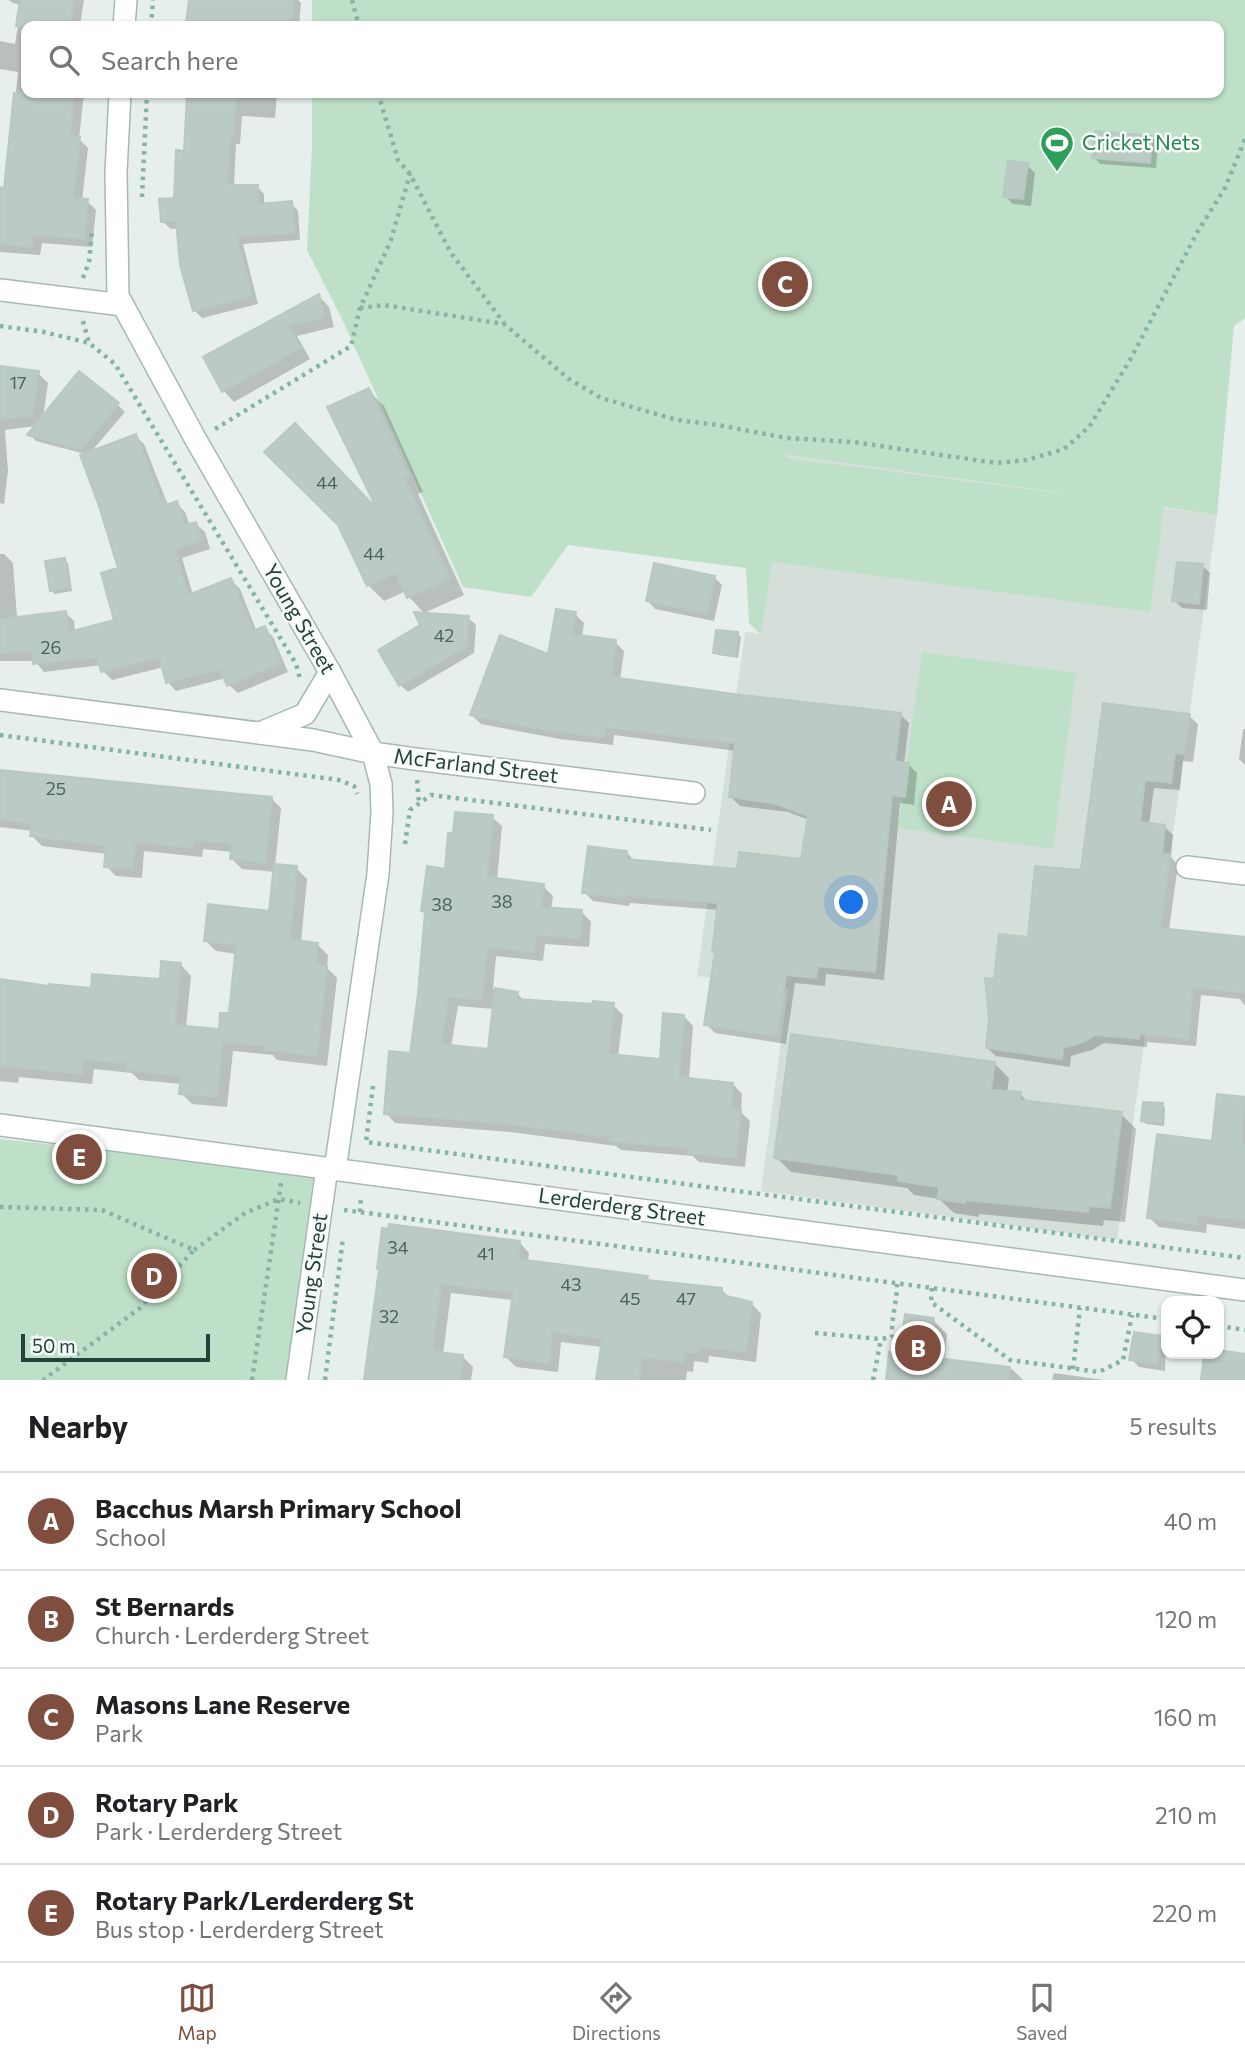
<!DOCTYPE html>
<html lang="en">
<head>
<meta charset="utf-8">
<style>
  body { margin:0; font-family:Commissioner,sans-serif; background:#f2f2f2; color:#202124 }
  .controls { position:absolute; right:21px; bottom:21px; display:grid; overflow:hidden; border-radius:14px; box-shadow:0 2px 5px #0004 }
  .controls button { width:63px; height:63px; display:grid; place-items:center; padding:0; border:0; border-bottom:2px solid #e0e0e0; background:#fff; color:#202124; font:35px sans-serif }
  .scale { position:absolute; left:21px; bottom:18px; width:189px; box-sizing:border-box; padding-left:7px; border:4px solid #24423a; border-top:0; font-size:19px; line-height:24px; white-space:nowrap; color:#24423a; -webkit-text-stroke:5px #f7fbf9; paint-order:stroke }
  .you { position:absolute; left:852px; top:903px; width:24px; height:24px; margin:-18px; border:5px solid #fff; border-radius:50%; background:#1a73e8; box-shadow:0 0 0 10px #1a73e833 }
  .badge { display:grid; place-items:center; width:46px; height:46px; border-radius:50%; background:#7f4e3f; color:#fff; font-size:23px; font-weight:700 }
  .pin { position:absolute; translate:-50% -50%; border:4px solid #fff; box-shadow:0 2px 7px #0006 }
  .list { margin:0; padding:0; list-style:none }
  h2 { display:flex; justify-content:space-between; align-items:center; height:91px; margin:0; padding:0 28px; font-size:30px }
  h2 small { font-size:23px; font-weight:400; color:#757577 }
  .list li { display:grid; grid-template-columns:46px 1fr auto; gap:21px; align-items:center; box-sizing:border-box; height:98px; padding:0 28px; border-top:2px solid #e0e0e0 }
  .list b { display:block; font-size:26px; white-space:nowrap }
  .list p { margin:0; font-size:23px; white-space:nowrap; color:#757577 }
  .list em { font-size:23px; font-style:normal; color:#757577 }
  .icon { flex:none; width:38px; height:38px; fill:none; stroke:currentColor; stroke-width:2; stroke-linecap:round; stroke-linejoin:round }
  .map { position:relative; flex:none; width:1245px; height:1380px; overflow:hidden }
  .search { position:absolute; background:#fff; box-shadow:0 2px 5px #0004; left:21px; right:21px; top:21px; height:77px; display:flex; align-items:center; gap:18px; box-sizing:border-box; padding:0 24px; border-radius:14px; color:#757577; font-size:26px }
  .sheet { height:581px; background:#fff }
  nav { display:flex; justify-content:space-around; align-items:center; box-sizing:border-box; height:98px; border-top:2px solid #e0e0e0; background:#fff; font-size:19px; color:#757577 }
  nav a { display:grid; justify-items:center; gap:4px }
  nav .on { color:#7f4e3f }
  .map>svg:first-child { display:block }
  .built { fill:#d4dfda }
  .green { fill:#bfe0c8; fill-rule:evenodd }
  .shadow { fill:#0003; fill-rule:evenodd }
  .building { fill:#bbcac4; stroke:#b8c9c2; stroke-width:2 }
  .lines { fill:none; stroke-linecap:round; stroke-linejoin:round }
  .street-casing { stroke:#a8b8b2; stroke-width:24 }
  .path { stroke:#86b3a5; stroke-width:4.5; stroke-dasharray:3.5 5; stroke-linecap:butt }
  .street { stroke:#fff; stroke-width:21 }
  .labels { text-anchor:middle; stroke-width:5; stroke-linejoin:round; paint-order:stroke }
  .number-label { font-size:18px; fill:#4a645c }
  .leisure-label { font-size:21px; fill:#27864d; stroke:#f7fbf9; text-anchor:start }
  .street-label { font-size:21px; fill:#24423a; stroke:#f7fbf9 }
</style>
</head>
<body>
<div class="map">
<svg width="1245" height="1380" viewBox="0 0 1245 1380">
  <rect width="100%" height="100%" fill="#e6efeb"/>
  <!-- built -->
  <polygon class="built" points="786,455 1217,515 1117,1240 761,1191 788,989 697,976 745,632 761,634"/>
  <!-- green -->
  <g class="green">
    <path d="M312 0H1245V318L1234 326 1217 515 1164 507 1150 612 772 562 761 635 749 623 746 568 568 545 531 597 463 587 343 321 307 250 312 147V93H1219V26H312ZM786 455 1104 499H1105L786 458Z"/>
    <polygon points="922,652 1076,673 1053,849 898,828"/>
    <polygon points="0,1139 321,1173 297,1380 0,1380"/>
  </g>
  <!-- shadow -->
  <g class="shadow">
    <polygon points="9,0 84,0 80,26 26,26 26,93 84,93 79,139 88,148 82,201 87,201 96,210 92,247 42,243 40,255 0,252 0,189 6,190 18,72 0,69 0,41 15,44 21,5 13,3"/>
    <polygon points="191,0 298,0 301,3 299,26 193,26 188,21"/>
    <polygon points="188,93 277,93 275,118 242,116 240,144 236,144 234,186 257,186 264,194 264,205 291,203 298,211 300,240 243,244 258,304 202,318 194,310 179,228 171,229 163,222 176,199 186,152"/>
    <polygon points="1152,137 1158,143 1156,168 1100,164 1094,157"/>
    <polygon points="1027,165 1035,173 1031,206 1013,204 1005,196"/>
    <polygon points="319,296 329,307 334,327 297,336 310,359 234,402 224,391 205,358"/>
    <polygon points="0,367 38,373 48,383 43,418 118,405 125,412 91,452 136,436 144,444 167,503 169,506 176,503 185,512 190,526 196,524 205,532 210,549 182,558 193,595 231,580 240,589 257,632 264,628 273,637 288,672 238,693 229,685 226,678 176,691 168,682 164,667 112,680 103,671 102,665 44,672 35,661 0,661 0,554 4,554 13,563 17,618 65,612 74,621 75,632 116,621 120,569 85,454 36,441 29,434 36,426 5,430 8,471 4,504 0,503"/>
    <polygon points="368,390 384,406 423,492 418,494 464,595 424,613 409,597 406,591 384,601 368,585 381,514"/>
    <polygon points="64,560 68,563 72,591 55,594 51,590"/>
    <polygon points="1203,566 1210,573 1207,610 1182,608 1174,600"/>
    <polygon points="714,577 722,585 714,621 655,609 648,601"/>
    <polygon points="575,614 584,623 582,637 615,642 624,651 620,680 741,697 900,714 909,723 904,764 908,764 917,773 914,805 900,803 884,980 826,974 825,986 795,983 786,1044 715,1033 706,1024 716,954 714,952 719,910 630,903 629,906 593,901 584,892 626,852 636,862 739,871 803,861 809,820 788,812 740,806 731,797 736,751 614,735 613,745 560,739 481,724 472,715 549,656"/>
    <polygon points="468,618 476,625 474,653 408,692 400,685"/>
    <polygon points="738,634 741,637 738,658 718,655 715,652"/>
    <polygon points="1104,704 1189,716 1198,724 1193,762 1183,761 1180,790 1154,788 1149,825 1165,827 1173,835 1171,857 1178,865 1169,930 1245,938 1245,1006 1240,999 1201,995 1196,1046 1147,1042 1147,1047 1104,1043 1092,1050 1071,1056 1070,1067 996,1056 987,1048 996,981 1083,872"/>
    <polygon points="1243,729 1245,729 1245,765 1239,759"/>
    <polygon points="0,771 271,798 281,808 275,866 296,868 307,879 301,942 317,944 328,955 327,968 337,978 327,1066 277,1060 273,1055 233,1051 227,1107 192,1104 181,1093 182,1084 139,1080 132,1073 94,1069 92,1084 19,1077 18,1083 0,1081 0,981 51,988 93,990 161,981 181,965 191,976 186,1027 220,1030 230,1015 237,954 216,951 206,941 271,913 275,872 242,869 232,859 233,852 203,849 202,857 144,851 142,878 116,876 106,866 107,854 42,846 32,836 33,831 0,827"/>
    <path d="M492 817 502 826 497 880 543 886 553 896 551 910 582 912 591 922 589 947 545 944 543 961 496 956 493 989 517 993 525 1002 613 1005 623 1015 618 1057 661 1061 684 1016 693 1026 689 1080 733 1084 742 1094 741 1112 750 1121 745 1167 699 1162 693 1156 621 1150 616 1146 511 1132 395 1123 386 1113 412 1054 427 915 422 910 447 871ZM458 1006 494 1009 490 1051 451 1047Z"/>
    <polygon points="994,1063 1009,1078 1007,1093 1020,1094 1029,1103 1121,1114 1136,1129 1125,1222 1104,1220 1103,1226 979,1214 979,1217 954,1213 939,1199 914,1195 907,1188 791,1172 776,1157"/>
    <polygon points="1219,1096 1245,1099 1245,1229 1207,1224 1206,1233 1159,1227 1149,1217 1213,1143"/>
    <polygon points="1162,1105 1165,1108 1164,1126 1146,1124 1143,1121"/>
    <polygon points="519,1242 529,1253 528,1262 647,1278 651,1282 722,1290 730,1298 751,1303 761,1314 756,1362 709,1356 708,1363 694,1361 693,1372 687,1371 686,1380 598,1380 602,1347 561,1342 558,1372 516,1367 506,1357 513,1300 451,1293 443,1354 462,1356 473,1367 471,1380 366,1380 381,1270"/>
    <polygon points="933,1320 947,1334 944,1361 1012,1369 1023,1380 888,1380 890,1354 901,1355"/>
    <polygon points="1161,1338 1166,1343 1165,1371 1139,1367 1131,1359"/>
    <polygon points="1054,1373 1104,1380 1052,1380"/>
  </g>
  <!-- building -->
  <g class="building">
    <polygon points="20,0 74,0 70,26 16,26"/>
    <polygon points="189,0 294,0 291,26 223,26 186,22"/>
    <polygon points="14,93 74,93 70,136 80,137 73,198 88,199 84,239 33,235 32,247 0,244 0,187 4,188"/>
    <polygon points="187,95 236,98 233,138 230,137 227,185 258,185 258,204 292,201 294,233 237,237 252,296 193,311 180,265 176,221 161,222 159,199 174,198 176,150 184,151"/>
    <polygon points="1095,131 1152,136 1150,163 1092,158"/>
    <polygon points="1008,161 1028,163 1023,199 1003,197"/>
    <polygon points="319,294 325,317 288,326 301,348 222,392 203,357"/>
    <polygon points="0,366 39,371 32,416 0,419"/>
    <polygon points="79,371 119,403 81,449 27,435"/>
    <polygon points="369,388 409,476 404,478 450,579 407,598 396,573 367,586 338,525 264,452 295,423 377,509 327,407"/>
    <polygon points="136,434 160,498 163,497 166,505 177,501 185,525 196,522 202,540 175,549 188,595 231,578 253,631 265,626 281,663 227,686 220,669 166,683 159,657 101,672 97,657 33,664 32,652 0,653 0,619 66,611 69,632 114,620 101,573 118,568 99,506 80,455"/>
    <polygon points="65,558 70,588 50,591 45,561"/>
    <polygon points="1177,562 1203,564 1199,604 1172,601"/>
    <polygon points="654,563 715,576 707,614 646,601"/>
    <polygon points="556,609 576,612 572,634 616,640 611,677 741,695 901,713 895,761 909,763 905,797 892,795 875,972 818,966 816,978 786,975 777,1036 704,1025 715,952 712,952 718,903 621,895 621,898 582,893 588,846 627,851 626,859 737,869 739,852 801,859 808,816 777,804 729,797 735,743 605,727 604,737 550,731 470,715 500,635 548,654"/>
    <polygon points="414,612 469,616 467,646 399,686 378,650 420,625"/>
    <polygon points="716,630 738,632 735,656 713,653"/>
    <polygon points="1103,703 1190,714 1184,754 1175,753 1171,783 1145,780 1140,822 1165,825 1162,854 1170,854 1160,928 1245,937 1245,993 1193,987 1188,1039 1139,1034 1139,1039 1095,1035 1083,1042 1063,1048 1062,1059 986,1048 989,1019 985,978 994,979 999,934 1028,937 1035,866 1081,870"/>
    <polygon points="0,770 272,797 265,863 230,859 232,843 193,840 192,848 135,842 133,869 104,867 106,846 30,836 32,824 0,819"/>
    <polygon points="455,812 493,815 487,877 544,884 541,907 582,910 580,938 536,935 534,952 487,947 482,1000 448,997 441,1044 488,1049 495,988 518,992 516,999 592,1004 593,1001 614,1003 608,1054 660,1059 663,1013 684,1015 679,1077 733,1083 731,1108 741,1110 736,1158 687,1153 688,1148 609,1141 610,1137 500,1123 384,1114 389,1051 410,1053 418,994 425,912 421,911 427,866 445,869 448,833 453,833"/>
    <polygon points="274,864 297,866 290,939 318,943 316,964 327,966 317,1056 265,1050 265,1046 222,1042 217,1097 179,1094 181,1076 126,1070 127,1063 83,1060 82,1074 0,1066 0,979 49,986 49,984 91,988 92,974 160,979 161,961 181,963 175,1025 219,1029 220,1013 229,1013 236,945 204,941 208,904 269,911"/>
    <polygon points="791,1034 995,1062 991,1090 1021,1092 1020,1100 1122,1112 1110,1208 1089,1206 1088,1212 965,1200 965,1203 937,1199 939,1187 898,1181 898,1175 774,1158"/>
    <polygon points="1217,1094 1245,1097 1241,1144 1245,1144 1245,1220 1198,1215 1196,1224 1147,1218 1157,1134 1212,1141"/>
    <polygon points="1143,1102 1163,1103 1161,1123 1141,1121"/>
    <polygon points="389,1224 520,1241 518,1259 648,1276 647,1280 722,1288 722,1295 752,1302 746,1352 699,1347 698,1353 684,1352 683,1362 642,1357 639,1380 596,1380 602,1339 552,1332 549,1363 504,1357 513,1292 441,1284 432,1351 463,1355 460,1380 364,1380 379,1269 377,1269 382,1228 388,1229"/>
    <polygon points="905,1314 934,1318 930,1357 1010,1367 1009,1380 886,1380 889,1352 900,1354"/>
    <polygon points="1134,1332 1162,1336 1157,1364 1129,1360"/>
    <polygon points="1219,1350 1245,1354 1245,1380 1201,1380 1204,1354 1219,1354"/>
  </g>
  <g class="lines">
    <!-- street casing -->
    <g class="street-casing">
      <g id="street">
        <polyline points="124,26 126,0"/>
        <polyline points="120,93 116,172 118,296 196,440 330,672 373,753 381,784 382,812 378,874 335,1170"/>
        <polyline points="0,290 123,305"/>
        <polyline points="0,700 313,740 373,753 415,759 694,793"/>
        <polyline points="260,733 305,714 330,672"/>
        <polyline points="1187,867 1245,874"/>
        <polyline points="0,1125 1245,1290"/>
        <polyline points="297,1380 327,1168"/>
      </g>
    </g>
    <!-- path -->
    <g class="path">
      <polyline points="352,0 359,26"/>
      <polyline points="151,26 153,0"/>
      <polyline points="378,93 398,160 410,174 451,253 504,323"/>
      <polyline points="142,197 147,93"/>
      <polyline points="83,278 89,262 92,232"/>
      <polyline points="360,308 384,305 504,324 569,379 601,398 677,420 718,425 786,438 853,442 996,463 1027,460 1064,449 1089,427 1130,360 1198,231 1225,188 1245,139"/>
      <polyline points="83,321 89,343"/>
      <polyline points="0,326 44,332 89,343 115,364 296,664 300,679"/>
      <polyline points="215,429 351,346 360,308 391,240 410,174"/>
      <polyline points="0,735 339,780 354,786 357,794"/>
      <polyline points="417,780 419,803"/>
      <polyline points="405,844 410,810 431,795 711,830"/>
      <polyline points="373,1086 366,1142 1245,1258"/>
      <polyline points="0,1207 102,1210 194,1250 140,1308 43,1380"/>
      <polyline points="344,1210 1166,1319"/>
      <polyline points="360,1212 361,1196"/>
      <polyline points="194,1250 245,1213 279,1199 300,1203"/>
      <polyline points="932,1288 931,1302 1010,1360 1099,1372 1123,1360 1132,1315"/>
      <polyline points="1219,1326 1245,1330"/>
      <path d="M815 1333 881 1339 892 1337C891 1319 897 1302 897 1284"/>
      <polyline points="1073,1369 1080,1308"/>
      <polyline points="252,1380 281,1183"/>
      <polyline points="325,1380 343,1238"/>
      <polyline points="873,1380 881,1339"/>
    </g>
    <!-- street -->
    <use href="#street" class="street"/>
  </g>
  <!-- icons -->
  <defs>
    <g id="stadium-pin" transform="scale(1.75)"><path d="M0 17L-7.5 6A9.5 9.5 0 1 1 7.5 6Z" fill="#2e9e5b" stroke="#f7fbf9"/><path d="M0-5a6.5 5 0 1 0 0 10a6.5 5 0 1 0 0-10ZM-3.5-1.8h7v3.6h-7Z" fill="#fff"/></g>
  </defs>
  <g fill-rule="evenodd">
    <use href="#stadium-pin" x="1057" y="143"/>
  </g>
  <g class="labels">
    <!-- number labels -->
    <g class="number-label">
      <text x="18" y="389">17</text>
      <text x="327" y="489">44</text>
      <text x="374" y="560">44</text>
      <text x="444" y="642">42</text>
      <text x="51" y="654">26</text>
      <text x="56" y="795">25</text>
      <text x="502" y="908">38</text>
      <text x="442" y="911">38</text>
      <text x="398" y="1254">34</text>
      <text x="486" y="1260">41</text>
      <text x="571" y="1291">43</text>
      <text x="630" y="1305">45</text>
      <text x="686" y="1305">47</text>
      <text x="389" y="1323">32</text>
    </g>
    <!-- leisure labels -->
    <g class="leisure-label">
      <text x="1082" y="150">Cricket Nets</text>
    </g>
    <!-- street labels -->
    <g class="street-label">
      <text transform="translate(299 619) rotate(60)" y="7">Young Street</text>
      <text transform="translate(476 766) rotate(7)" y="7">McFarland Street</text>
      <text transform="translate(622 1207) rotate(8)" y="7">Lerderderg Street</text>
      <text transform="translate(312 1274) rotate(-82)" y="7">Young Street</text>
    </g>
  </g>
</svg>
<div class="controls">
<button><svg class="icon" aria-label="locate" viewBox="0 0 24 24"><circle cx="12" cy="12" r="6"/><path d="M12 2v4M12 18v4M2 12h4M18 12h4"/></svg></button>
</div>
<div class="scale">50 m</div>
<div class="you"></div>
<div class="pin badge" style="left:949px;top:804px">A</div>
<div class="pin badge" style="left:918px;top:1348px">B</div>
<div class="pin badge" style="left:785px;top:284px">C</div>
<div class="pin badge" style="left:154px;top:1276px">D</div>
<div class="pin badge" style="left:79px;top:1157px">E</div>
<div class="search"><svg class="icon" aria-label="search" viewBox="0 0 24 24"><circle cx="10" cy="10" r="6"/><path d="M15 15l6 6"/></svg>Search here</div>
</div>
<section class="sheet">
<h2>Nearby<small>5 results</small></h2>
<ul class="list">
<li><span class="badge">A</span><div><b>Bacchus Marsh Primary School</b><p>School</p></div><em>40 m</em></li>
<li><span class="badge">B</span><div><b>St Bernards</b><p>Church · Lerderderg Street</p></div><em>120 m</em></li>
<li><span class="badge">C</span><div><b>Masons Lane Reserve</b><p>Park</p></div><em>160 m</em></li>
<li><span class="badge">D</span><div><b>Rotary Park</b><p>Park · Lerderderg Street</p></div><em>210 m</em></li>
<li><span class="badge">E</span><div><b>Rotary Park/Lerderderg St</b><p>Bus stop · Lerderderg Street</p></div><em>220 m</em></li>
</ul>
</section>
<nav>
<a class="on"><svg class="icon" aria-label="map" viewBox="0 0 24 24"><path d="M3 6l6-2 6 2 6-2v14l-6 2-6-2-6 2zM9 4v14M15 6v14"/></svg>Map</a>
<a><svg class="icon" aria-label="directions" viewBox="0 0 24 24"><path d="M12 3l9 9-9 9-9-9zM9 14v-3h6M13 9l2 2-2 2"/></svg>Directions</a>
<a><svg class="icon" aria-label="saved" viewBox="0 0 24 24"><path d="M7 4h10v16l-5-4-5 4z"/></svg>Saved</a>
</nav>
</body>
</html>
